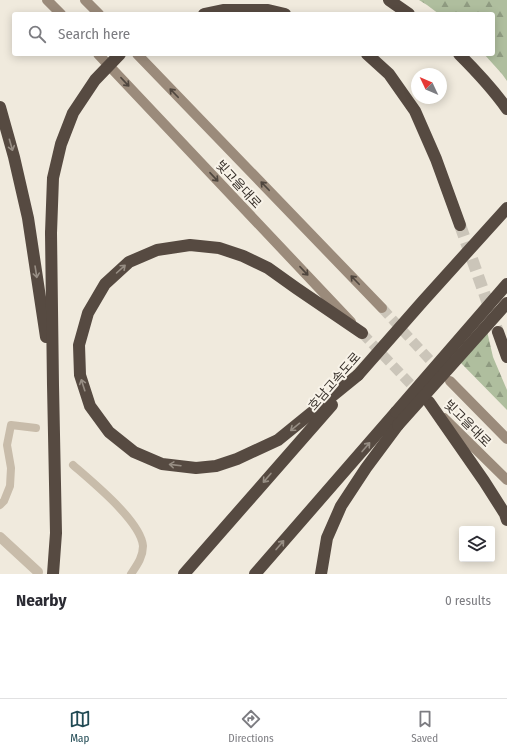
<!DOCTYPE html>
<html lang="en">
<head>
<meta charset="utf-8">
<style>
  body { margin:0; font-family:"Fira Sans Condensed","Noto Sans KR",sans-serif; background:#f7f7f7; color:#2b2b33 }
  .controls { position:absolute; right:12px; bottom:12px; display:grid; overflow:hidden; border-radius:4px; box-shadow:0 2px 10px #0003 }
  .controls button { width:36px; height:36px; display:grid; place-items:center; padding:0; border:0; border-bottom:1px solid #e1e1e2; background:#fff; color:#2b2b33; font:20px sans-serif }
  .compass { position:absolute; left:411px; top:68px; width:36px; height:36px; border-radius:50%; background:#fff; box-shadow:0 2px 10px #0003; rotate:314deg }
  .list { margin:0; padding:0; list-style:none }
  h2 { display:flex; justify-content:space-between; align-items:center; height:52px; margin:0; padding:0 16px; font-size:17px }
  h2 small { font-size:13px; font-weight:400; color:#7c7c81 }
  .icon { flex:none; width:22px; height:22px; fill:none; stroke:currentColor; stroke-width:2; stroke-linecap:round; stroke-linejoin:round }
  .map { position:relative; flex:none; width:507px; height:574px; overflow:hidden }
  .search { position:absolute; background:#fff; box-shadow:0 2px 10px #0003; left:12px; right:12px; top:12px; height:44px; display:flex; align-items:center; gap:10px; box-sizing:border-box; padding:0 14px; border-radius:4px; color:#7c7c81; font-size:15px }
  .sheet { height:124px; background:#fff }
  nav { display:flex; justify-content:space-around; align-items:center; box-sizing:border-box; height:56px; border-top:1px solid #e1e1e2; background:#fff; font-size:11px; color:#7c7c81 }
  nav a { display:grid; justify-items:center; gap:2px }
  nav .on { color:#214a54 }
  .map>svg:first-child { display:block }
  .forest { fill:url(#forest-firs) }
  .lines { fill:none; stroke-linecap:round; stroke-linejoin:round }
  .secondary-tunnel { stroke:#cbc5b9; stroke-width:10; stroke-dasharray:10 5; stroke-linecap:butt }
  .motorway-tunnel { stroke:#cbc5b9; stroke-width:12; stroke-dasharray:12 6; stroke-linecap:butt }
  .service { stroke:#c8bcaa; stroke-width:8 }
  .minor { stroke:#c8bcaa; stroke-width:10 }
  .secondary { stroke:#9b8b7b; stroke-width:10 }
  .motorway { stroke:#564a41; stroke-width:12 }
  .motorway-bridge { stroke:#564a41; stroke-width:12 }
  .oneway { stroke:#4f463e }
  .oneway2 { stroke:#978e84 }
  .labels { text-anchor:middle; stroke-width:4; stroke-linejoin:round; paint-order:stroke }
  .street-label { font-size:13px; fill:#362f29; stroke:#f8f3e9 }
</style>
</head>
<body>
<div class="map">
<svg width="507" height="574" viewBox="0 0 507 574">
  <defs>
    <pattern id="forest-firs" width="22" height="20" patternUnits="userSpaceOnUse"><rect width="22" height="20" fill="#afbe9e"/><path d="M5 1l3.5 6h-7zM16 11l3.5 6h-7z" fill="#8f9b81"/></pattern>
  </defs>
  <rect width="100%" height="100%" fill="#f0eadd"/>
  <!-- forest -->
  <g class="forest">
    <polygon points="419,0 507,0 507,81 502,74 484,54 493,54 493,14 439,14 427,5"/>
    <polygon points="487,331 493,357 507,390 507,410 460,362"/>
  </g>
  <g class="lines">
    <!-- secondary-tunnel -->
    <g class="secondary-tunnel">
      <polyline points="382,308 440,371"/>
      <polyline points="362,333 421,395"/>
    </g>
    <!-- motorway-tunnel -->
    <polyline class="motorway-tunnel" points="460,225 498,332"/>
    <!-- service -->
    <g class="service">
      <path d="M73 465C91 481 141 521 143 546 143 557 137 565 131 574"/>
      <polyline points="0,505 4,501 10,486 11,468 7,445 11,425 36,428"/>
    </g>
    <!-- minor -->
    <polyline class="minor" points="0,537 38,572"/>
    <!-- secondary -->
    <g class="secondary">
      <polyline points="47,0 61,14"/>
      <polyline points="85,0 99,14"/>
      <polyline points="98,54 351,322"/>
      <polyline points="137,54 382,308"/>
      <polyline points="450,381 507,439"/>
      <polyline points="444,418 507,480"/>
    </g>
    <!-- motorway -->
    <g class="motorway">
      <polyline points="389,0 409,14"/>
      <polyline points="204,14 223,10 268,10 285,14"/>
      <polyline points="367,54 389,74 415,111 436,159 460,225"/>
      <path d="M459 54C476 71 493 89 507 109"/>
      <polyline points="0,107 14,157 28,218 46,337"/>
      <polyline points="51,233 53,385 56,533 53,574"/>
      <polyline points="498,332 507,357"/>
      <polyline points="358,375 278,440 237,459 216,466 196,468 162,464 134,452 109,432 90,406 80,375 79,345 88,313 105,284 129,262 157,250 190,245 219,248 243,256 268,268 296,288 362,333"/>
      <polyline points="429,402 484,481 505,514 507,520"/>
      <polyline points="184,574 332,405"/>
      <polyline points="255,574 396,412"/>
      <polyline points="321,574 327,538 341,506 366,468 398,425"/>
    </g>
    <!-- motorway-bridge -->
    <g class="motorway-bridge">
      <polyline points="51,233 53,178 61,144 73,113 95,80 120,54"/>
      <polyline points="358,375 423,301 507,208"/>
      <polyline points="396,412 507,284"/>
      <polyline points="398,425 507,303"/>
    </g>
  </g>
  <!-- one-way arrows -->
  <defs><path id="oneway-shaft" d="M-6 0H5M1.5-3L5.5 0L1.5 3" fill="none" stroke-width="1.6" stroke-linecap="round" stroke-linejoin="round"/></defs>
  <g class="oneway">
    <use href="#oneway-shaft" transform="translate(125 82) rotate(47)"/>
    <use href="#oneway-shaft" transform="translate(174 93) rotate(-134)"/>
    <use href="#oneway-shaft" transform="translate(214 177) rotate(47)"/>
    <use href="#oneway-shaft" transform="translate(265 186) rotate(-134)"/>
    <use href="#oneway-shaft" transform="translate(304 271) rotate(47)"/>
    <use href="#oneway-shaft" transform="translate(355 280) rotate(-134)"/>
  </g>
  <g class="oneway2">
    <use href="#oneway-shaft" transform="translate(11 145) rotate(74)"/>
    <use href="#oneway-shaft" transform="translate(121 269) rotate(-42)"/>
    <use href="#oneway-shaft" transform="translate(36 272) rotate(81)"/>
    <use href="#oneway-shaft" transform="translate(83 385) rotate(-108)"/>
    <use href="#oneway-shaft" transform="translate(295 427) rotate(141)"/>
    <use href="#oneway-shaft" transform="translate(366 447) rotate(-49)"/>
    <use href="#oneway-shaft" transform="translate(175 465) rotate(-173)"/>
    <use href="#oneway-shaft" transform="translate(267 478) rotate(131)"/>
    <use href="#oneway-shaft" transform="translate(280 545) rotate(-49)"/>
  </g>
  <g class="labels">
    <!-- street labels -->
    <g class="street-label">
      <text transform="translate(239 184) rotate(47)" y="5">빛고을대로</text>
      <text transform="translate(334 381) rotate(-49)" y="5">호남고속도로</text>
      <text transform="translate(468 423) rotate(45)" y="5">빛고을대로</text>
    </g>
  </g>
</svg>
<div class="controls">
<button><svg class="icon" aria-label="layers" viewBox="0 0 24 24"><path d="M12 4l9 5-9 5-9-5zM3 14l9 5 9-5"/></svg></button>
</div>
<svg class="compass" viewBox="-18 -18 36 36"><path d="M0-13l5 13h-10z" fill="#e53935"/><path d="M0 13l5-13h-10z" fill="#7c7c81"/></svg>
<div class="search"><svg class="icon" aria-label="search" viewBox="0 0 24 24"><circle cx="10" cy="10" r="6"/><path d="M15 15l6 6"/></svg>Search here</div>
</div>
<section class="sheet">
<h2>Nearby<small>0 results</small></h2>
<ul class="list">
</ul>
</section>
<nav>
<a class="on"><svg class="icon" aria-label="map" viewBox="0 0 24 24"><path d="M3 6l6-2 6 2 6-2v14l-6 2-6-2-6 2zM9 4v14M15 6v14"/></svg>Map</a>
<a><svg class="icon" aria-label="directions" viewBox="0 0 24 24"><path d="M12 3l9 9-9 9-9-9zM9 14v-3h6M13 9l2 2-2 2"/></svg>Directions</a>
<a><svg class="icon" aria-label="saved" viewBox="0 0 24 24"><path d="M7 4h10v16l-5-4-5 4z"/></svg>Saved</a>
</nav>
</body>
</html>
